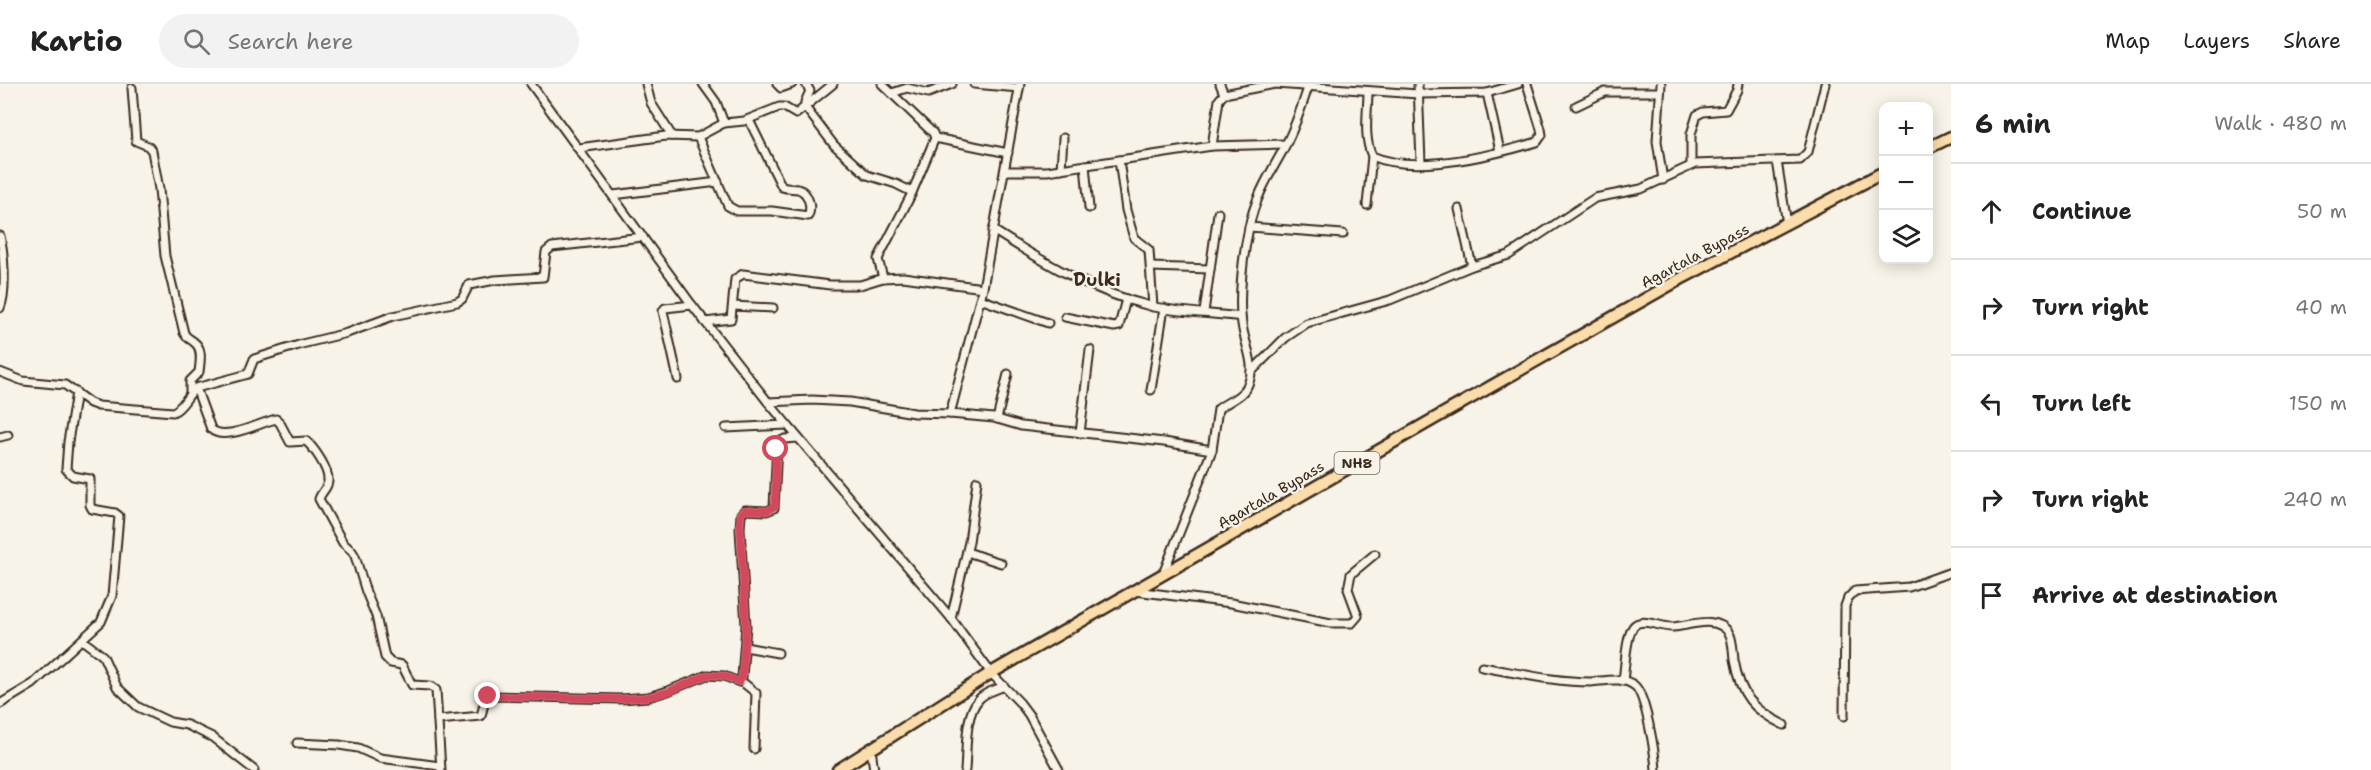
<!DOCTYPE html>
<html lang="en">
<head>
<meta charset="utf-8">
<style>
  body { margin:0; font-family:"Shantell Sans",sans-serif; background:#f2f2f2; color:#222 }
  .controls { position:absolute; right:18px; top:18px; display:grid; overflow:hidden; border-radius:12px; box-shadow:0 3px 15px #0003 }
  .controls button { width:54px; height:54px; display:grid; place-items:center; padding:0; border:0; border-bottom:2px solid #e0e0e0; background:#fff; color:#222; font:30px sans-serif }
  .stop { position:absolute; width:18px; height:18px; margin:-14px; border:4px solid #d1495b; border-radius:50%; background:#fff }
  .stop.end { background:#d1495b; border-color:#fff; box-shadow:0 2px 6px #0008 }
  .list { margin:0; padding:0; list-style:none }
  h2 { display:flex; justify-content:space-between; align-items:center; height:78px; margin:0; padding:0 24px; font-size:26px }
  h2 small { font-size:20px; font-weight:400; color:#767676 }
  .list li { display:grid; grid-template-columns:39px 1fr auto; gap:18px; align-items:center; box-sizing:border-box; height:96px; padding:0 24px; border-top:2px solid #e0e0e0 }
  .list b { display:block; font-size:22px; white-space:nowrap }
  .list em { font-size:20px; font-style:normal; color:#767676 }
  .icon { flex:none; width:33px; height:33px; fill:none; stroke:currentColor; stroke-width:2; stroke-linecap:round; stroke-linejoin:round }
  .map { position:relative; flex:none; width:1951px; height:686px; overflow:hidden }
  header { display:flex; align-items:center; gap:36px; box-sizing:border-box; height:84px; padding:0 30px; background:#fff; border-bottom:2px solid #e0e0e0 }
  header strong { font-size:28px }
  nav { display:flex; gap:33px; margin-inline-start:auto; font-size:21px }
  .search { width:420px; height:54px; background:#f2f2f2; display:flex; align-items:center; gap:15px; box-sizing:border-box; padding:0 21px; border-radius:33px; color:#767676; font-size:22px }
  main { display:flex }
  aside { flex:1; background:#fff }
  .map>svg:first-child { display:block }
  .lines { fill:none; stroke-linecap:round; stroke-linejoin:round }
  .minor-casing { stroke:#3b2a1e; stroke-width:11 }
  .highway-casing { stroke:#3b2a1e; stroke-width:15 }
  .minor { stroke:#f7f3e8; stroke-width:7 }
  .highway { stroke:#fbddab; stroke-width:10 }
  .route { stroke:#d1495b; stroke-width:8 }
  .labels { text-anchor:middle; stroke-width:5; stroke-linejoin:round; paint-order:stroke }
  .shield { fill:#f7f3e8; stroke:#73665b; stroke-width:1.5 }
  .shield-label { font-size:14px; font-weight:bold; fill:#3b2a1e }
  .street-label { font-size:15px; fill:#3b2a1e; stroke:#f7f3e8 }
  .quarter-label { font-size:18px; font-weight:bold; fill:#3b2a1e; stroke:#f7f3e8 }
</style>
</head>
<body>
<header>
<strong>Kartio</strong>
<div class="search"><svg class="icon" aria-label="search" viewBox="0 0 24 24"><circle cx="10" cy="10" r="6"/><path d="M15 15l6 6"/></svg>Search here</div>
<nav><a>Map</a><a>Layers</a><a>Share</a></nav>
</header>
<main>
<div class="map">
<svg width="1951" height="686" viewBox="0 0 1951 686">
  <rect width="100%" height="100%" fill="#f7f3e8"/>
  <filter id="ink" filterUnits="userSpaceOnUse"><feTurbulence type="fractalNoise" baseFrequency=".0167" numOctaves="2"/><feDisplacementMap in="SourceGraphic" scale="12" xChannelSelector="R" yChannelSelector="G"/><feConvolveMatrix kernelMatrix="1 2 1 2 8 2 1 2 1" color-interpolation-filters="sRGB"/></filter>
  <g filter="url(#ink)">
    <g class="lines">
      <!-- minor casing -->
      <g class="minor-casing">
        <g id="minor">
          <polyline points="531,0 692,221 768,318 951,534 991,589 1020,619 1029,631 1059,686"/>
          <polyline points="646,0 651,19 672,52"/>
          <polyline points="703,0 716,18 724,39"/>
          <polyline points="777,0 781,4 792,0"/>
          <polyline points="806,0 810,7 805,18 805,23 834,61 867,91 896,100 912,108"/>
          <polyline points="882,0 933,49 935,54 911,111 878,175 883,194"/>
          <polyline points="974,0 1019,4"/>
          <polyline points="1220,0 1224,10"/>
          <polyline points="1418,0 1421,79"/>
          <polyline points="1661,0 1657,57 1663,96"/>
          <path d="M132 4 136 57 148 62 152 67 159 105 165 172 184 249C187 255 190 254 195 259 203 265 200 279 199 288L190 297V309"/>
          <path d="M1368 7C1368 27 1363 53 1372 72 1415 91 1493 71 1537 58L1542 51 1541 45 1527 0"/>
          <polyline points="892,9 907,4 928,9 952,0"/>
          <polyline points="1487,9 1500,67"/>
          <polyline points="1576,22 1605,8 1660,8"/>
          <path d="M698 53 728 122 737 127H772L808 132C812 124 809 108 798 105 792 104 788 105 782 103L749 36"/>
          <polyline points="935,54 1008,69"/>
          <polyline points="1212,62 1219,16 1224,10 1275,0 1418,10 1487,9 1518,0"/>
          <polyline points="579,64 666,52 698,53 724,39 744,37 779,23 784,23 796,30 833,0"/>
          <polyline points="1119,76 1126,126 1134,154 1149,166 1153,223"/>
          <polyline points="1777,77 1787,140"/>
          <polyline points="1085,81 1089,124"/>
          <polyline points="1691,81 1691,50 1697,31 1703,28 1726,26 1737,6 1738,0"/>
          <polyline points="1061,85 1063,54"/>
          <polyline points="1005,87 1047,87 1212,62 1286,60"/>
          <polyline points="613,111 718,98"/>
          <polyline points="1367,121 1372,72"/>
          <polyline points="1459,125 1472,182"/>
          <polyline points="1249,143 1343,150"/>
          <path d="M993 146C1043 178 1093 208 1150 222 1179 229 1212 229 1241 233"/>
          <path d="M0 152C4 169 7 208 0 224"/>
          <polyline points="1151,183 1210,185"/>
          <polyline points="980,215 1048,239"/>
          <polyline points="733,222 773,224"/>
          <polyline points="1204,228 1218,129"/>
          <polyline points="1065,233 1114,243 1119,242 1126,215"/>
          <polyline points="705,238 731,235 735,195 743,190 830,201 860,201 883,194 903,193 983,204"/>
          <path d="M0 288 23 297 65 301 90 319 98 322 173 328C183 324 187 311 196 304L248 290 254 275 302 260 347 249 393 232 457 218 462 215 469 201 495 196 543 193 546 168 552 163 643 153"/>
          <polyline points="1251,288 1285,254 1307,239 1390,216 1472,182 1509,171 1595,114 1641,105 1695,80 1800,76 1808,68 1825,0"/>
          <polyline points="678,295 663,227 665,224 692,221"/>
          <path d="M196 304 211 345C224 358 259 339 276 335L280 339 290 358 306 357C314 364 329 385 328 397 328 404 321 408 319 415L343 459 352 467 355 472 366 508 376 532 385 573 391 579 402 581 412 601 430 602 436 606 441 686"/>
          <polyline points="1151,306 1164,224"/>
          <polyline points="768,318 812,316 850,318 914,329 950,330 994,334 1021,342 1164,358 1212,366"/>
          <polyline points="950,330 983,204 1020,0"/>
          <polyline points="997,335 1008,290"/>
          <polyline points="726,344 787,341"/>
          <polyline points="1080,349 1090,266"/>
          <polyline points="0,353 8,351"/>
          <polyline points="967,468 1001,479"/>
          <path d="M1163 490 1212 366 1218 325C1229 316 1244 313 1249 298 1256 279 1244 259 1242 240 1238 214 1243 170 1249 144 1254 116 1268 93 1282 68 1293 48 1302 23 1309 0"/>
          <polyline points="1135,507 1231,519 1331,539 1352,539 1358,532 1348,505 1351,490 1375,470"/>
          <polyline points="951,534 969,458 977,397"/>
          <polyline points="82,556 103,572 117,603 138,623 170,638 187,641 212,653 254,686"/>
          <polyline points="745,563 778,569"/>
          <path d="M1482 583C1518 589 1554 598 1591 598 1605 597 1623 592 1635 602 1646 612 1655 670 1656 686"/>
          <polyline points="741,597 756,609 754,665"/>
          <path d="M1623 597C1625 583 1626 553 1633 543 1641 532 1661 544 1673 543 1689 542 1717 530 1729 549 1733 555 1733 568 1734 576 1740 611 1753 626 1784 641"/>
          <polyline points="0,620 33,600 101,538 112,512 119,432 115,429 92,425 90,421 90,395 73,392 66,385 68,358 76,308"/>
          <polyline points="1844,632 1845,522 1848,514 1855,507 1909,503 1951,488"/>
          <polyline points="438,636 481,632 485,616 490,612 622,615 648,613 668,607 707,591 724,592 739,598 742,593 746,542 740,445 741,430 745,426 767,427 774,424 777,359 785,355 798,354"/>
          <polyline points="297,659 339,661 358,664 380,674 440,682"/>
          <polyline points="871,665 874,686"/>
          <path d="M965 686C967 665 964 632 979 615 985 608 996 606 1004 602"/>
        </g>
      </g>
      <!-- highway casing -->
      <g class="highway-casing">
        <g id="highway">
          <polyline points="1928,64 1951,53"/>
          <polyline points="838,686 991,589 1439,332 1684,193 1884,88"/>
        </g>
      </g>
      <!-- minor -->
      <use href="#minor" class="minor"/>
      <!-- highway -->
      <use href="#highway" class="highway"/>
    </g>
  </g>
  <g class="lines" filter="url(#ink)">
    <!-- route -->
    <polyline class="route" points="488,612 622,615 648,613 668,608 707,591 724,592 739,598 742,593 746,542 740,437 741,430 745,426 767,427 775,422 776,365"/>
  </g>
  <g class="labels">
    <!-- shield labels -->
    <rect class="shield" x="1334.5" y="368" width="45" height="22" rx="4.5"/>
    <g class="shield-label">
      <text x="1357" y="384">NH8</text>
    </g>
    <!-- street labels -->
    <g class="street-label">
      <text transform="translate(1695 172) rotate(-28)" y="5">Agartala Bypass</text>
      <text transform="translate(1271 411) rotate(-30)" y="5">Agartala Bypass</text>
    </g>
    <!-- quarter labels -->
    <g class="quarter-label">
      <text x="1097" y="202">Dulki</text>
    </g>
  </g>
</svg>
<div class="controls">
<button>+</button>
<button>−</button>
<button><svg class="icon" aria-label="layers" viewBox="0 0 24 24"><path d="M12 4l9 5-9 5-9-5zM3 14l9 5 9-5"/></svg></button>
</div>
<div class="stop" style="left:776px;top:365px"></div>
<div class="stop end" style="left:488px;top:612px"></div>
</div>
<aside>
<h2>6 min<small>Walk · 480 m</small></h2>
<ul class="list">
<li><svg class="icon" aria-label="ahead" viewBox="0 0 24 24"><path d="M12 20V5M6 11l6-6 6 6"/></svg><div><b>Continue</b></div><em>50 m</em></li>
<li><svg class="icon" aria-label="right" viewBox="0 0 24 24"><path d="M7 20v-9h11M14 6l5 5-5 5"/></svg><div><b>Turn right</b></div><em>40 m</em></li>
<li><svg class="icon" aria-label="left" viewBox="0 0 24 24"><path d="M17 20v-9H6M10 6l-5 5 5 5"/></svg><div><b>Turn left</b></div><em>150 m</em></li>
<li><svg class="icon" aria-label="right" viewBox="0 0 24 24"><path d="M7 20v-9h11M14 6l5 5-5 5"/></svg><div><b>Turn right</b></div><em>240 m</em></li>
<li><svg class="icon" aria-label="arrive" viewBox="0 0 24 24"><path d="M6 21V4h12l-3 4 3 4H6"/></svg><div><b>Arrive at destination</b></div></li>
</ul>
</aside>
</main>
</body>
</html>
